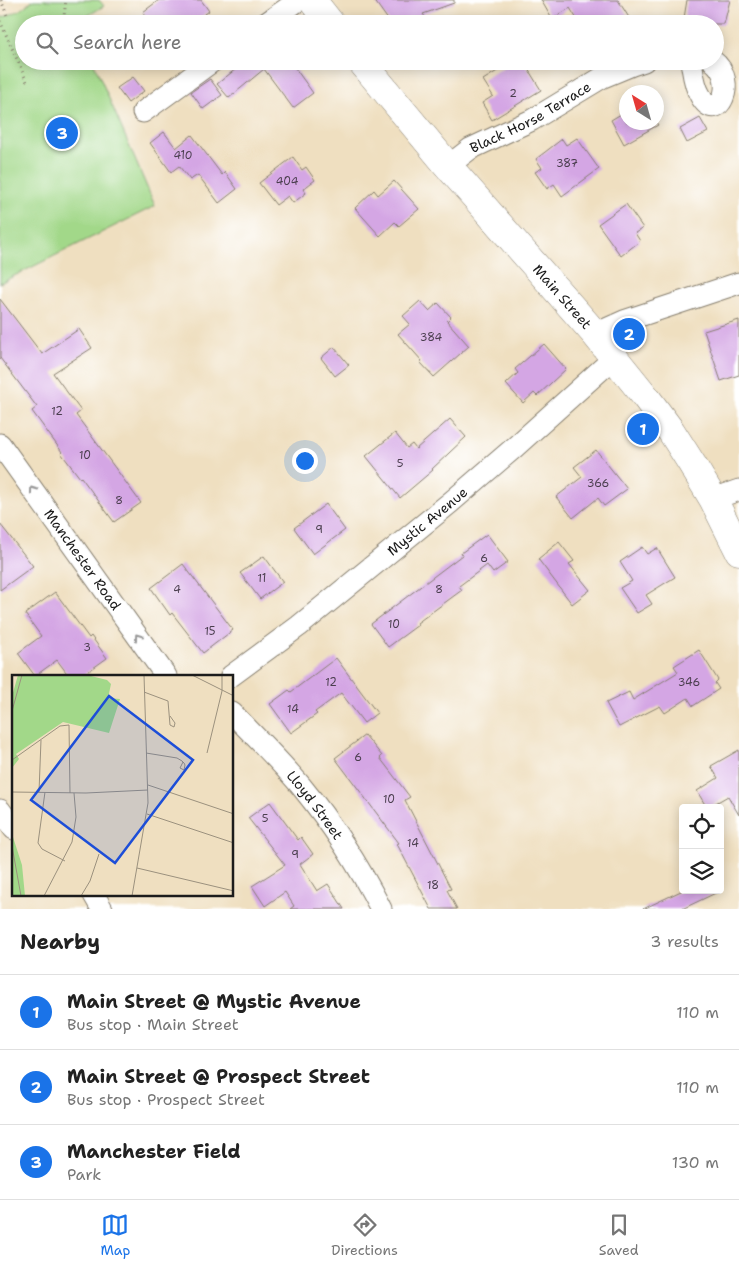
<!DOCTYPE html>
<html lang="en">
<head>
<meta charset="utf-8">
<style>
  body { margin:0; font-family:"Shantell Sans",sans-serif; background:#f6f6f6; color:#222 }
  .controls { position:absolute; right:15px; bottom:15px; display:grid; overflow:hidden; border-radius:5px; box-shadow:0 2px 12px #0003 }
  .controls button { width:45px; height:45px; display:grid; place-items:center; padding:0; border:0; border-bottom:1px solid #e0e0e0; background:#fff; color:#222; font:25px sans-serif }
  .compass { position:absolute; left:619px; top:85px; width:45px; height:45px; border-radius:50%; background:#fff; box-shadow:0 2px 12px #0003; rotate:323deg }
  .you { position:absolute; left:304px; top:460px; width:18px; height:18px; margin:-12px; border:4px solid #fff; border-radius:50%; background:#1a73e8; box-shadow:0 0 0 8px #1a73e833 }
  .badge { display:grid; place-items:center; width:32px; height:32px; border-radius:50%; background:#1a73e8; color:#fff; font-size:16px; font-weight:700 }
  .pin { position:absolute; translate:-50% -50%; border:2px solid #fff; box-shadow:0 1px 5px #0006 }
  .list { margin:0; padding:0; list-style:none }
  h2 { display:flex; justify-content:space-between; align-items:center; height:65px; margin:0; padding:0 20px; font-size:21px }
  h2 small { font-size:16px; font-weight:400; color:#767676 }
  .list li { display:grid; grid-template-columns:32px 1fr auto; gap:15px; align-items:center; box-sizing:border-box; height:75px; padding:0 20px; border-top:1px solid #e0e0e0 }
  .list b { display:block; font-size:19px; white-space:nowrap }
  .list p { margin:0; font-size:16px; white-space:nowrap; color:#767676 }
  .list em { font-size:16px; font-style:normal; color:#767676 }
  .icon { flex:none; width:28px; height:28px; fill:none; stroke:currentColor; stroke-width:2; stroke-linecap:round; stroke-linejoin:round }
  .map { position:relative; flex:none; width:739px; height:909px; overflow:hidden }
  .search { position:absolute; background:#fff; box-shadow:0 2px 12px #0003; left:15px; right:15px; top:15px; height:55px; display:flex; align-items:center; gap:12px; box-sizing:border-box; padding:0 18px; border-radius:28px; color:#767676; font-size:19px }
  .sheet { height:290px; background:#fff }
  nav { display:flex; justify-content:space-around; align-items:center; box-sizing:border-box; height:70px; border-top:1px solid #e0e0e0; background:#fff; font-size:14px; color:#767676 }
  nav a { display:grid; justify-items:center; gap:2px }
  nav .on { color:#1a73e8 }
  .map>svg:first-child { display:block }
  .green { fill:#a2d889; stroke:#5f7a52 }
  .building { fill:#d4a6e4 }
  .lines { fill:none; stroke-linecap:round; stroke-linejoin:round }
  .minor-casing { stroke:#867e6e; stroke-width:23 }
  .major-casing { stroke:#867e6e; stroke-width:29 }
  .path { stroke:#867e6e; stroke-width:3; stroke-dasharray:1 4; stroke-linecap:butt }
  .minor { stroke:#fff; stroke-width:21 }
  .major { stroke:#fff; stroke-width:28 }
  .oneway { stroke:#999 }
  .labels { text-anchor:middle; stroke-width:4; stroke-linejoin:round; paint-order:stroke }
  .number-label { font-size:11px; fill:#4a3e4e }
  .street-label { font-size:14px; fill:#1c1c1c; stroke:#fff }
  .inset-road { fill:none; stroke:#9b917e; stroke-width:1 }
  .view { fill:#1d4ed8; fill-opacity:0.15; stroke:#1d4ed8; stroke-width:2.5 }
  .inset-edge { fill:none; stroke:#1c1c1c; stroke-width:2.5 }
</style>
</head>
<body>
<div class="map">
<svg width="739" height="909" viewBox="0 0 739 909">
  <rect width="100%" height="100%" fill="#fff"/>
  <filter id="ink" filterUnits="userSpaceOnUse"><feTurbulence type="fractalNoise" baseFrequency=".02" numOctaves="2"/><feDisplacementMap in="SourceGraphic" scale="10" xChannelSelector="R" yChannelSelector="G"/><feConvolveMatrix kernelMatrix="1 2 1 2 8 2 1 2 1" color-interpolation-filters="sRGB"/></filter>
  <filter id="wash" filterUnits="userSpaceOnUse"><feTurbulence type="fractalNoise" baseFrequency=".0096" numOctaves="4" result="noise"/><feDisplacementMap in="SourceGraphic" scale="20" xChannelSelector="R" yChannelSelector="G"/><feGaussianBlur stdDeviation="1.12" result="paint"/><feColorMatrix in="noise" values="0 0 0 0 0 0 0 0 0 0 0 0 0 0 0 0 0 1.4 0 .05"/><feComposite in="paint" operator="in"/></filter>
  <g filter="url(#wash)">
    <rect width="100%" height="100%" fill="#efdfc0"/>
    <!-- green -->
    <polygon class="green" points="33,0 99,0 104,6 77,22 78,24 24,24 24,61 93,61 155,206 0,283 0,14 2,18 20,10"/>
    <g id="blocks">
      <!-- building -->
      <g class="building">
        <polygon points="159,0 201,0 209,11 192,24 152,24 143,12"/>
        <polygon points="374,0 454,0 454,3 423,14 430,24 391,24"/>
        <polygon points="541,0 618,0 633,24 580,24 570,8 552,19"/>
        <polygon points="687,0 730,0 724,24 683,24"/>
        <polygon points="246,61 290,61 313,93 293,108 264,69 229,98 217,84"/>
        <polygon points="513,61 523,61 541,90 492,120 482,103 493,96 483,80"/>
        <polygon points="133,77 144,91 128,103 117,88"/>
        <polygon points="210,79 222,95 203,109 191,92"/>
        <polygon points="626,111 626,122 656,122 658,125 624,144 611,120"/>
        <polygon points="700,118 708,132 687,143 680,129"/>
        <polygon points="164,132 176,148 192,135 222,175 225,172 237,189 219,203 198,175 190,180 179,166 171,172 150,143"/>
        <polygon points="577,138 599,169 562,196 554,184 547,189 535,172 542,168 536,159 562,139 566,145"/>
        <polygon points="293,157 302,170 306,167 315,180 303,189 306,193 293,203 288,196 276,205 259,183"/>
        <polygon points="394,181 419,209 399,226 395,222 380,236 355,208 374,190 378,195"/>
        <polygon points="626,204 643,228 635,233 640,241 621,256 598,224"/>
        <polygon points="0,299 42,354 79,329 92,348 53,373 81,411 76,415 141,503 114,522 81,477 80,478 61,453 62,452 32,411 37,407 0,358"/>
        <polygon points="420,301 429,311 438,303 451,317 447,321 469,346 434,377 420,362 422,361 398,334 410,324 403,316"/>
        <polygon points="739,320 739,375 721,381 704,331"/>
        <polygon points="544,344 566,369 537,396 534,393 523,403 506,384 518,373 515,369"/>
        <polygon points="334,347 349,365 335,376 321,358"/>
        <polygon points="450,419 466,437 432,469 433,470 400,498 366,456 395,433 407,448 412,444 416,449"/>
        <polygon points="596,450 627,489 604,506 598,498 573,518 556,497 582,477 574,467"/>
        <polygon points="326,504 345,530 313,554 294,528"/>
        <polygon points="0,524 33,566 0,590"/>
        <polygon points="487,534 508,562 493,573 487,565 459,586 462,590 417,623 418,625 388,647 371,624 462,555 461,553"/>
        <polygon points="559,542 574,561 569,564 590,590 572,604 538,559"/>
        <polygon points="642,547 647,554 657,548 675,577 646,595 652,604 637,613 620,588 632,581 620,562"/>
        <polygon points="264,556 283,582 260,599 240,573"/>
        <polygon points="183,564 233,630 203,653 172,613 170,615 151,588"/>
        <polygon points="55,592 89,638 91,636 107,658 82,676 69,676 57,660 35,676 18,653 41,636 25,614"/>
        <polygon points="699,650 718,680 715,683 719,689 693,706 688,698 665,713 660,706 619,727 606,703 629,692 633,700 678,672 674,666"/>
        <polygon points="336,658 377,713 364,723 341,693 315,712 317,714 291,733 270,704 289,690 291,692"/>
        <polygon points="365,735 382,756 380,758 410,797 405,800 451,889 447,890 457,909 431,909 397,844 399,843 335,758"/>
        <polygon points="739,750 739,815 728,796 707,808 697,791 718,778 711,766"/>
        <polygon points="270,802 298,840 301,837 313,854 300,864 317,891 328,884 344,909 290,909 294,906 285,892 265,906 252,886 285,865 248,818"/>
        <polygon points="683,890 722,890 682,909 643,909"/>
      </g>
    </g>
  </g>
  <g filter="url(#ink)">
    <use href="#blocks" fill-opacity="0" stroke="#867e6e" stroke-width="1"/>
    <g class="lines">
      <!-- minor casing -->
      <g class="minor-casing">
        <g id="minor">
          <polyline points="265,24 299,0"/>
          <path d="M691 61C693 72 694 85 700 95 718 129 739 80 713 61"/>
          <polyline points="143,112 213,61"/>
          <path id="s1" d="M448 166 470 149 532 120 603 77 632 65 644 61"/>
          <polyline points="595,334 624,321 739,283"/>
          <path id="s2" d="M0 444 166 676"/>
          <polyline points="713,499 739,490"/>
          <path id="s3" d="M231 676 299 626 451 502 515 447 615 357"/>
          <path id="s4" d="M232 713C256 737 280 761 301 786 332 824 359 866 381 909"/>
          <polyline points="0,810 14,829"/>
          <polyline points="94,895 102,909"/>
        </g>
      </g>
      <!-- major casing -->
      <g class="major-casing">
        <g id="major">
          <polyline points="312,0 331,24"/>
          <path id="s5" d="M361 61 448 166 595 334 645 396 671 431 692 464 713 499 739 551"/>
        </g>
      </g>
      <!-- path -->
      <g class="path">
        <polyline points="1,0 8,18"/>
        <polyline points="0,21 27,82"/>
        <polyline points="63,24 66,0"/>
      </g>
      <!-- minor -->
      <use href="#minor" class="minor"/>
      <!-- major -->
      <use href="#major" class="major"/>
    </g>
    <!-- one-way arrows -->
    <defs><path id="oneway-chevron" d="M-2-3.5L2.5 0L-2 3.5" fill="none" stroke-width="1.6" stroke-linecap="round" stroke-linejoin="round" transform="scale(1.25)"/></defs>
    <g class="oneway">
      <use href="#oneway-chevron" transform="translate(33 490) rotate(-126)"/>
      <use href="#oneway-chevron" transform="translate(138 637) rotate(-126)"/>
    </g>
  </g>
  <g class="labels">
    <!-- number labels -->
    <g class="number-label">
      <text x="513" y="97">2</text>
      <text x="183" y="159">410</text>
      <text x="567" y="167">387</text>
      <text x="287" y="185">404</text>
      <text x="431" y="341">384</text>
      <text x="57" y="415">12</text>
      <text x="85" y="459">10</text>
      <text x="400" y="467">5</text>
      <text x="598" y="487">366</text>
      <text x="119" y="504">8</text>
      <text x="319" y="533">9</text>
      <text x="484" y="562">6</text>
      <text x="262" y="582">11</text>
      <text x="177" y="593">4</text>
      <text x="439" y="593">8</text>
      <text x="394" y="628">10</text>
      <text x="210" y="635">15</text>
      <text x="87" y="651">3</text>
      <text x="331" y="686">12</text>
      <text x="689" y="686">346</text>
      <text x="293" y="713">14</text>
      <text x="358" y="761">6</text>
      <text x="389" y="803">10</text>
      <text x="265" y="822">5</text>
      <text x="413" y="847">14</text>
      <text x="295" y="858">9</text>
      <text x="433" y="889">18</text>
    </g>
    <!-- street labels -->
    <g class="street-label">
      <text dy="5" stroke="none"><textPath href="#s1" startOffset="96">Black Horse Terrace</textPath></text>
      <text dy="5" stroke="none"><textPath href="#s5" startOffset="310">Main Street</textPath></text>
      <text dy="5" stroke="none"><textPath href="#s3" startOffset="250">Mystic Avenue</textPath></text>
      <text dy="5" stroke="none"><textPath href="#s2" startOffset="142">Manchester Road</textPath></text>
      <text dy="5" stroke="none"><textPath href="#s4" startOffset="124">Lloyd Street</textPath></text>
    </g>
  </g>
  <!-- overview -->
  <g transform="translate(12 675)">
    <rect width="221" height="221" fill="#efdfc0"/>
    <path d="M6 0H75L95 5 99 9 96 23 108 24 97 58 51 47 4 79 7 84 0 93V21ZM0 159 10 190 13 221H0Z" fill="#a2d889"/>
    <path class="inset-road" d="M180 0 222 21M132 17 156 26 158 50 162 52 163 48 158 41M0 36 10 0M134 78 165 83 170 86 172 88 173 90 172 95 168 93 171 87M195 78 210 16V0M0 85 48 51 57 50 58 118M136 110 222 139M0 117 74 118 136 115M27 117 29 65M33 117 26 168 30 174 53 186M135 139 222 168M0 171 9 221M125 193 222 216M32 221 60 167 64 142 62 118M69 221 78 206 87 179M120 221 136 128 132 0"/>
    <path class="view" d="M97 21 181 85 103 188 19 125Z"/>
    <rect width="221" height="221" class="inset-edge"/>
  </g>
</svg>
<div class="controls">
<button><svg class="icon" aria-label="locate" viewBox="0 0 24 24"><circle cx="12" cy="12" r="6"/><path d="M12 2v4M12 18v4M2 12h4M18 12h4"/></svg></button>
<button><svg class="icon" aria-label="layers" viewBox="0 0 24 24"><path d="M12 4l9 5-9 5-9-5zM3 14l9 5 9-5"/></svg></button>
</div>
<svg class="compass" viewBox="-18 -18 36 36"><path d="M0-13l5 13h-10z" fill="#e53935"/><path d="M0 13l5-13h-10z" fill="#767676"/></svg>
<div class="you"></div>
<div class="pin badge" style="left:643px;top:429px">1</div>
<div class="pin badge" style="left:629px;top:334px">2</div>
<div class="pin badge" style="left:62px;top:133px">3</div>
<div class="search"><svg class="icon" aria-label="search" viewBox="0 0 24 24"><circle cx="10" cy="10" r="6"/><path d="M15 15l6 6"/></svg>Search here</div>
</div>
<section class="sheet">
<h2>Nearby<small>3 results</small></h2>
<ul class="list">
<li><span class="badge">1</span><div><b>Main Street @ Mystic Avenue</b><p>Bus stop · Main Street</p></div><em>110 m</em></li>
<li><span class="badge">2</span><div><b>Main Street @ Prospect Street</b><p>Bus stop · Prospect Street</p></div><em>110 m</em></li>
<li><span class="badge">3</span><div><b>Manchester Field</b><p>Park</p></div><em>130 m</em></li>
</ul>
</section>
<nav>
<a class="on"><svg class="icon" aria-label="map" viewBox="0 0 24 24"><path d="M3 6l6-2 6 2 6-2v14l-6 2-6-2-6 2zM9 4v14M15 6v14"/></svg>Map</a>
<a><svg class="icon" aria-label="directions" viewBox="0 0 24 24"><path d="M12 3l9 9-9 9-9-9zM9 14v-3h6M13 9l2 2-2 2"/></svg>Directions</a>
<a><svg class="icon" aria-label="saved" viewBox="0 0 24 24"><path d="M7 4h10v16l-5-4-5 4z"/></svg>Saved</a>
</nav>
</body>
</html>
